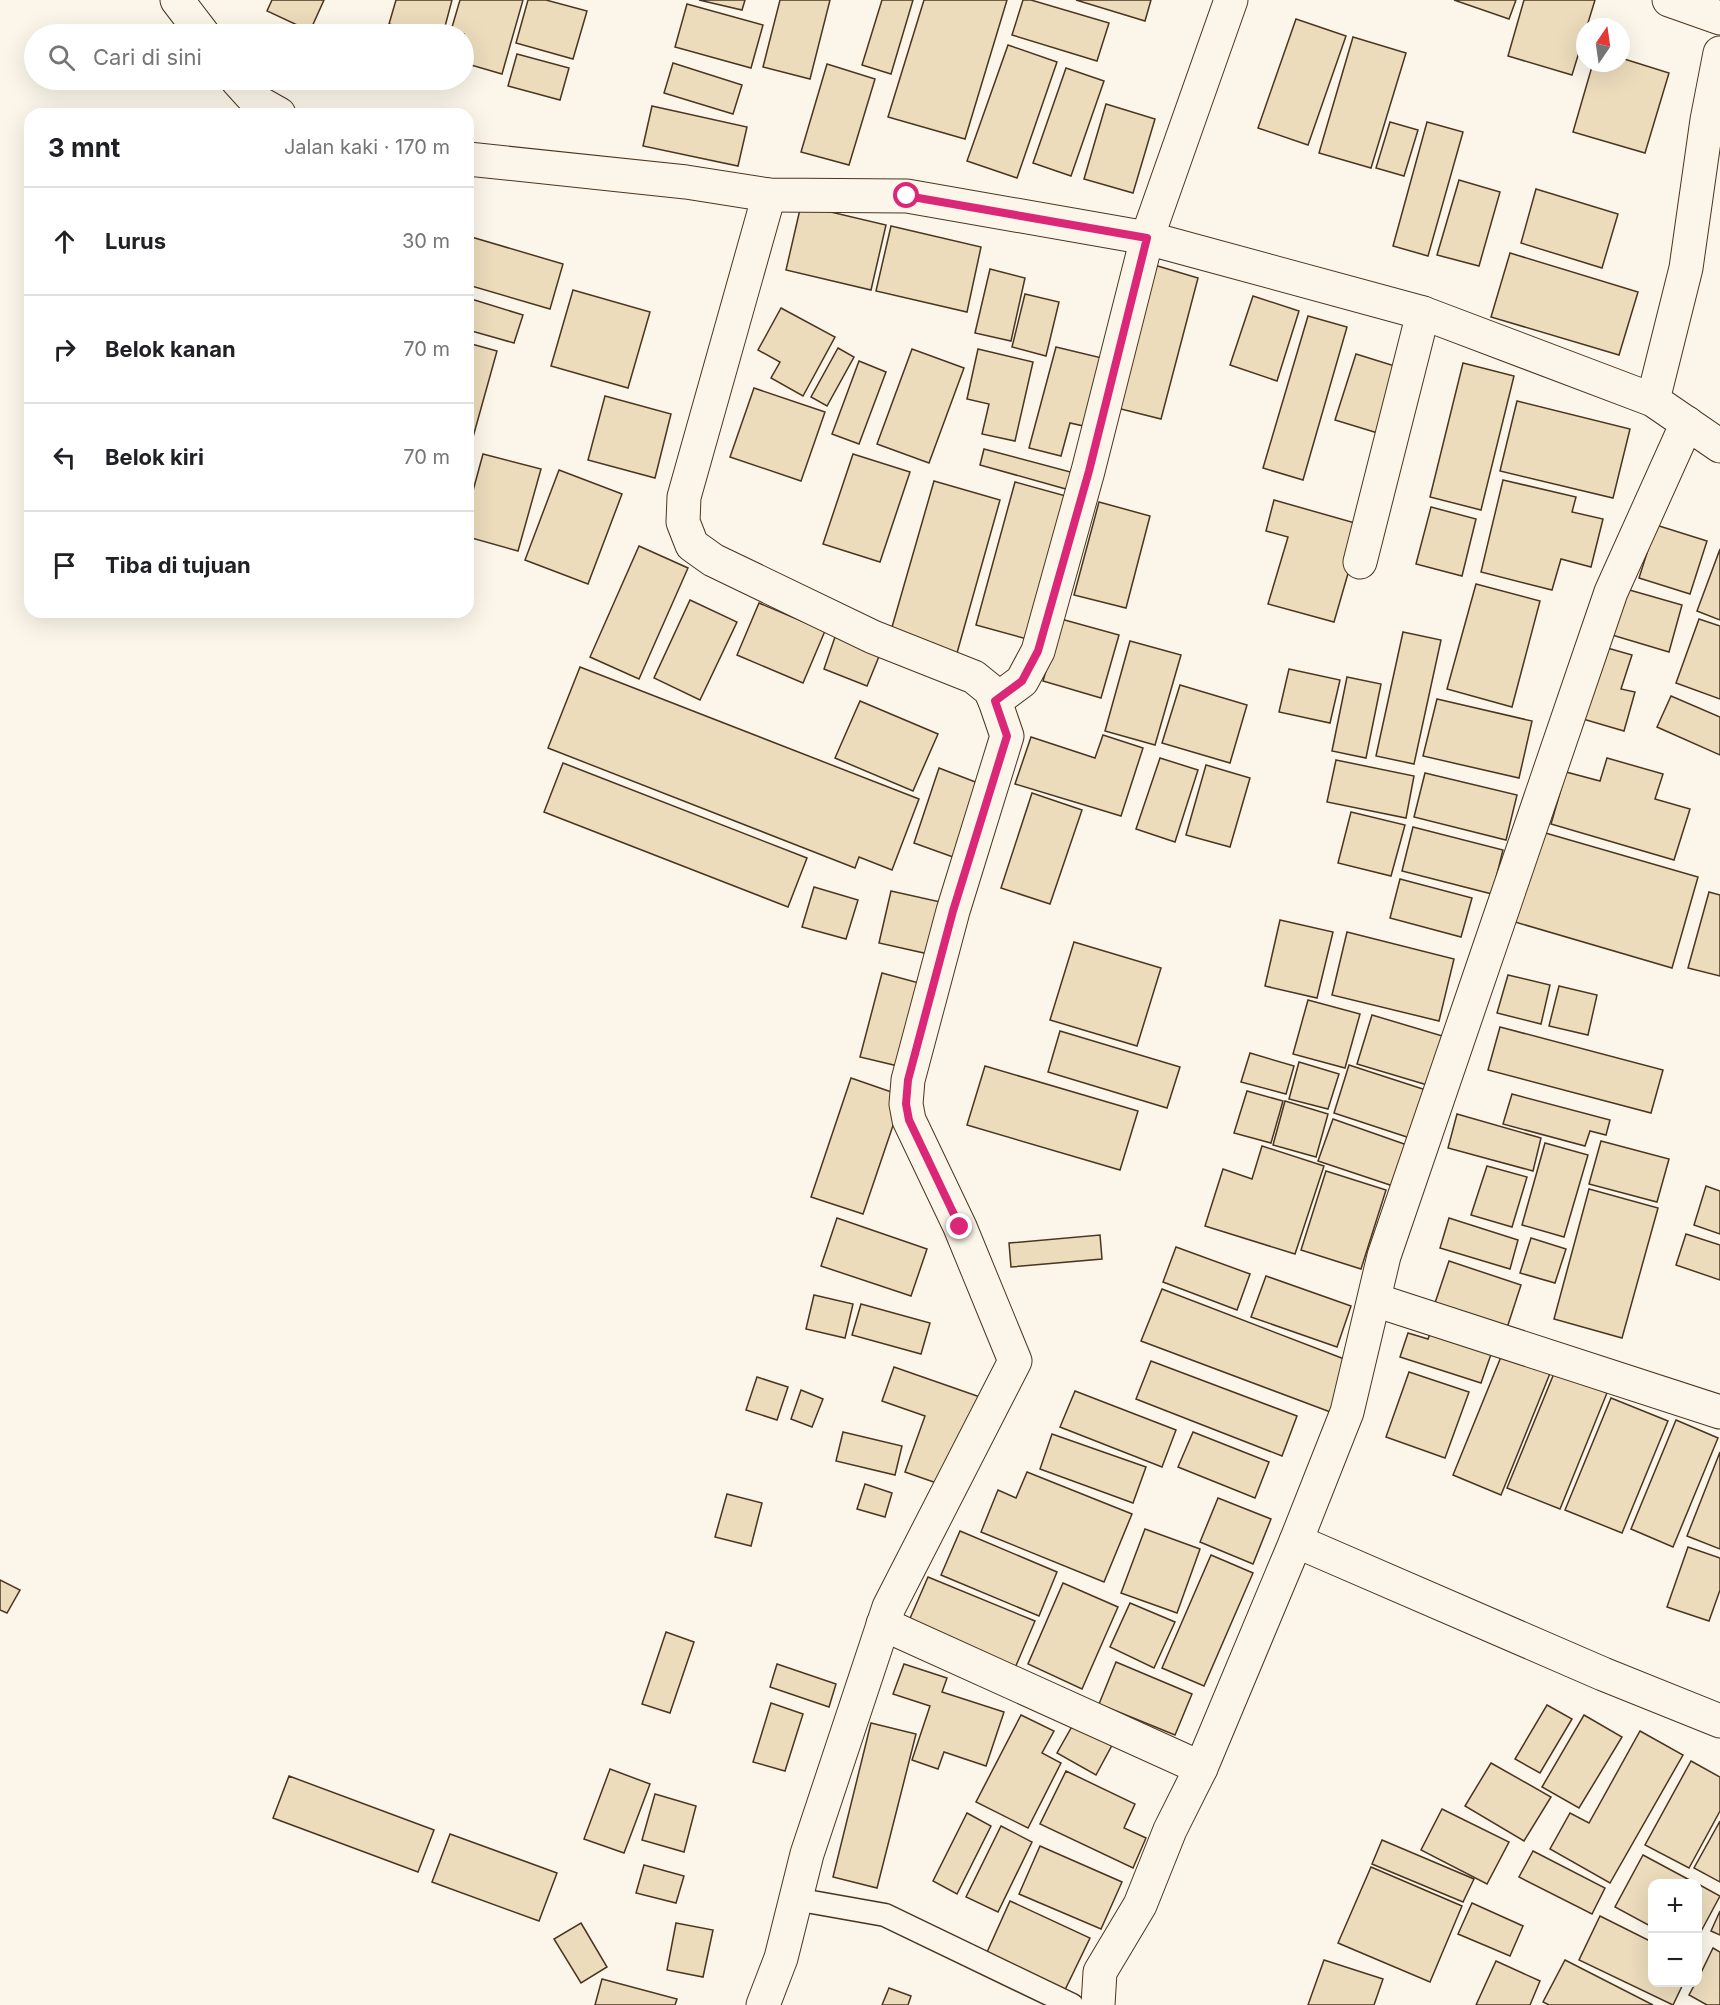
<!DOCTYPE html>
<html lang="id">
<head>
<meta charset="utf-8">
<style>
  body { margin:0; font-family:Inter,sans-serif; background:#f2f2f2; color:#202124 }
  .controls { position:absolute; right:18px; bottom:18px; display:grid; overflow:hidden; border-radius:12px; box-shadow:0 6px 24px #0002 }
  .controls button { width:54px; height:54px; display:grid; place-items:center; padding:0; border:0; border-bottom:2px solid #e0e0e0; background:#fff; color:#202124; font:30px sans-serif }
  .compass { position:absolute; left:1576px; top:18px; width:54px; height:54px; border-radius:50%; background:#fff; box-shadow:0 6px 24px #0002; rotate:13deg }
  .stop { position:absolute; width:18px; height:18px; margin:-14px; border:4px solid #db2777; border-radius:50%; background:#fff }
  .stop.end { background:#db2777; border-color:#fff; box-shadow:0 2px 6px #0008 }
  .list { margin:0; padding:0; list-style:none }
  h2 { display:flex; justify-content:space-between; align-items:center; height:78px; margin:0; padding:0 24px; font-size:26px }
  h2 small { font-size:20px; font-weight:400; color:#757577 }
  .list li { display:grid; grid-template-columns:39px 1fr auto; gap:18px; align-items:center; box-sizing:border-box; height:108px; padding:0 24px; border-top:2px solid #e0e0e0 }
  .list b { display:block; font-size:22px; white-space:nowrap }
  .list em { font-size:20px; font-style:normal; color:#757577 }
  .icon { flex:none; width:33px; height:33px; fill:none; stroke:currentColor; stroke-width:2; stroke-linecap:round; stroke-linejoin:round }
  .map { position:relative; flex:none; width:1720px; height:2005px; overflow:hidden }
  .search { position:absolute; background:#fff; box-shadow:0 6px 24px #0002; left:24px; top:24px; width:450px; height:66px; display:flex; align-items:center; gap:15px; box-sizing:border-box; padding:0 21px; border-radius:33px; color:#757577; font-size:22px }
  .panel { position:absolute; background:#fff; box-shadow:0 6px 24px #0002; left:24px; top:108px; width:450px; height:510px; border-radius:18px }
  .map>svg:first-child { display:block }
  .building { fill:#ecdcbc; stroke:#4a3520; stroke-width:1.5 }
  .lines { fill:none; stroke-linecap:round; stroke-linejoin:round }
  .service-casing { stroke:#4a3520; stroke-width:25 }
  .minor-casing { stroke:#4a3520; stroke-width:35 }
  .service { stroke:#fbf6e9; stroke-width:22 }
  .minor { stroke:#fbf6e9; stroke-width:33 }
  .route { stroke:#db2777; stroke-width:8 }
</style>
</head>
<body>
<div class="map">
<svg width="1720" height="2005" viewBox="0 0 1720 2005">
  <rect width="100%" height="100%" fill="#fbf6e9"/>
  <!-- building -->
  <g class="building">
    <polygon points="272,0 324,0 310,31 267,11"/>
    <polygon points="396,0 452,0 443,34 426,34 389,24"/>
    <polygon points="460,0 523,0 502,74 464,63 464,34 450,34"/>
    <polygon points="528,0 546,0 587,11 573,59 516,43"/>
    <polygon points="699,0 745,0 742,10"/>
    <polygon points="780,0 830,0 810,79 763,67"/>
    <polygon points="882,0 913,0 891,74 862,65"/>
    <polygon points="924,0 1007,0 965,139 888,117"/>
    <polygon points="1023,0 1031,0 1109,23 1097,61 1012,35"/>
    <polygon points="1076,0 1151,0 1145,21"/>
    <polygon points="1454,0 1516,0 1509,19"/>
    <polygon points="1524,0 1595,0 1572,75 1508,56"/>
    <polygon points="687,4 763,25 751,68 675,47"/>
    <polygon points="1296,19 1346,36 1308,145 1258,128"/>
    <polygon points="1353,37 1406,53 1371,168 1319,153"/>
    <polygon points="1008,45 1057,62 1017,178 967,161"/>
    <polygon points="517,54 569,68 560,100 508,86"/>
    <polygon points="1621,58 1669,73 1645,153 1573,132 1593,63 1621,63"/>
    <polygon points="673,63 742,85 733,114 664,93"/>
    <polygon points="827,64 875,79 849,165 801,152"/>
    <polygon points="1066,68 1104,81 1071,176 1033,163"/>
    <polygon points="1106,104 1155,119 1133,193 1084,179"/>
    <polygon points="652,106 747,127 738,166 643,146"/>
    <polygon points="1390,122 1418,130 1404,176 1376,168"/>
    <polygon points="1427,122 1463,132 1428,256 1393,246"/>
    <polygon points="1459,180 1500,192 1479,266 1437,255"/>
    <polygon points="1536,189 1618,214 1602,268 1521,243"/>
    <polygon points="801,205 886,225 871,290 786,270"/>
    <polygon points="891,226 981,247 967,312 876,291"/>
    <polygon points="468,236 563,264 550,309 468,285"/>
    <polygon points="1510,253 1638,292 1619,355 1491,317"/>
    <polygon points="1151,264 1198,278 1161,419 1113,407"/>
    <polygon points="990,269 1025,278 1011,341 975,333"/>
    <polygon points="573,290 650,312 628,388 551,366"/>
    <polygon points="1025,294 1059,302 1046,356 1012,347"/>
    <polygon points="1253,296 1299,311 1277,381 1230,365"/>
    <polygon points="468,298 523,315 514,343 468,330"/>
    <polygon points="781,308 835,337 803,396 771,378 780,362 758,350"/>
    <polygon points="1308,316 1347,327 1303,480 1263,468"/>
    <polygon points="468,343 497,351 468,455"/>
    <polygon points="1056,347 1106,359 1088,427 1070,423 1061,456 1029,448"/>
    <polygon points="838,348 854,357 827,406 811,397"/>
    <polygon points="912,349 964,368 929,463 877,444"/>
    <polygon points="978,349 1033,362 1015,441 982,434 989,404 967,399"/>
    <polygon points="1356,354 1401,368 1381,434 1335,420"/>
    <polygon points="859,361 886,372 859,444 832,434"/>
    <polygon points="1463,363 1514,376 1481,510 1430,497"/>
    <polygon points="754,388 825,412 801,481 730,457"/>
    <polygon points="605,396 671,414 655,478 588,460"/>
    <polygon points="1517,401 1630,429 1613,498 1500,471"/>
    <polygon points="984,449 1078,474 1073,491 980,465"/>
    <polygon points="483,454 541,469 518,551 468,537 468,509"/>
    <polygon points="853,454 910,472 880,562 823,544"/>
    <polygon points="559,470 622,494 588,584 525,560"/>
    <polygon points="1503,480 1576,497 1572,512 1603,519 1591,567 1561,559 1552,590 1481,572"/>
    <polygon points="934,481 1000,500 957,653 890,634"/>
    <polygon points="1015,482 1073,498 1034,641 976,625"/>
    <polygon points="1274,500 1362,525 1334,622 1268,604 1288,537 1266,531"/>
    <polygon points="1099,502 1150,516 1126,608 1074,595"/>
    <polygon points="1431,507 1476,519 1462,576 1416,564"/>
    <polygon points="1656,525 1707,541 1690,594 1639,578"/>
    <polygon points="639,546 688,568 639,679 590,657"/>
    <polygon points="1720,549 1720,620 1697,611"/>
    <polygon points="1476,584 1540,601 1512,707 1447,689"/>
    <polygon points="1626,589 1682,605 1669,652 1612,635"/>
    <polygon points="690,600 737,622 700,700 654,678"/>
    <polygon points="759,603 825,631 803,683 737,655"/>
    <polygon points="1061,619 1119,635 1101,698 1043,681"/>
    <polygon points="1699,619 1720,626 1720,699 1676,683"/>
    <polygon points="1403,632 1441,640 1414,764 1376,756"/>
    <polygon points="835,637 880,654 867,686 824,669"/>
    <polygon points="1130,641 1181,655 1155,745 1105,731"/>
    <polygon points="1597,645 1632,655 1621,689 1635,692 1624,731 1576,717"/>
    <polygon points="580,667 919,799 892,870 859,857 855,868 548,748"/>
    <polygon points="1289,669 1340,680 1330,723 1279,712"/>
    <polygon points="1347,677 1381,684 1366,758 1332,751"/>
    <polygon points="1180,685 1247,705 1230,763 1162,743"/>
    <polygon points="1671,696 1720,717 1720,755 1657,727"/>
    <polygon points="1437,699 1532,721 1519,778 1423,756"/>
    <polygon points="860,701 938,734 913,791 835,758"/>
    <polygon points="1103,735 1143,748 1121,816 1015,784 1031,737 1095,758"/>
    <polygon points="1160,758 1198,770 1175,842 1136,829"/>
    <polygon points="1607,758 1663,774 1655,799 1690,809 1674,860 1551,824 1566,772 1600,781"/>
    <polygon points="1336,760 1414,776 1406,818 1327,802"/>
    <polygon points="563,763 807,858 788,907 544,812"/>
    <polygon points="1206,765 1250,778 1230,847 1186,835"/>
    <polygon points="939,768 978,783 953,857 914,843"/>
    <polygon points="1425,773 1517,795 1506,840 1414,817"/>
    <polygon points="1032,793 1082,810 1050,904 1001,888"/>
    <polygon points="1351,812 1405,825 1391,876 1338,863"/>
    <polygon points="1413,827 1503,850 1492,894 1402,871"/>
    <polygon points="1542,832 1698,877 1672,968 1515,922"/>
    <polygon points="1400,879 1472,898 1461,937 1390,918"/>
    <polygon points="814,887 858,900 846,939 802,927"/>
    <polygon points="891,891 945,903 933,955 879,943"/>
    <polygon points="1709,892 1720,895 1720,976 1688,968"/>
    <polygon points="1280,920 1333,932 1317,998 1265,986"/>
    <polygon points="1347,932 1454,959 1439,1021 1332,995"/>
    <polygon points="1074,942 1161,968 1137,1046 1050,1020"/>
    <polygon points="882,973 919,983 898,1066 860,1057"/>
    <polygon points="1508,975 1550,985 1541,1024 1497,1013"/>
    <polygon points="1559,986 1597,995 1588,1035 1549,1026"/>
    <polygon points="1308,1000 1360,1014 1345,1068 1293,1054"/>
    <polygon points="1372,1015 1449,1038 1434,1087 1357,1064"/>
    <polygon points="1500,1027 1663,1070 1651,1113 1488,1070"/>
    <polygon points="1060,1031 1180,1067 1167,1108 1048,1072"/>
    <polygon points="1250,1053 1294,1066 1286,1094 1241,1082"/>
    <polygon points="1299,1062 1339,1074 1328,1109 1289,1099"/>
    <polygon points="1349,1065 1432,1092 1416,1140 1334,1113"/>
    <polygon points="985,1066 1138,1111 1120,1170 967,1125"/>
    <polygon points="851,1078 903,1096 863,1214 811,1197"/>
    <polygon points="1247,1091 1283,1101 1271,1143 1234,1133"/>
    <polygon points="1512,1094 1610,1120 1606,1135 1590,1131 1585,1146 1503,1124"/>
    <polygon points="1285,1101 1328,1114 1316,1157 1273,1145"/>
    <polygon points="1457,1114 1541,1138 1533,1171 1448,1148"/>
    <polygon points="1333,1119 1407,1145 1393,1186 1318,1161"/>
    <polygon points="1601,1141 1669,1159 1657,1202 1589,1184"/>
    <polygon points="1545,1143 1588,1155 1564,1237 1522,1225"/>
    <polygon points="1262,1146 1324,1166 1295,1254 1205,1226 1223,1169 1252,1179"/>
    <polygon points="1487,1166 1527,1177 1512,1227 1471,1215"/>
    <polygon points="1326,1171 1386,1190 1361,1269 1301,1250"/>
    <polygon points="1706,1186 1720,1191 1720,1234 1694,1225"/>
    <polygon points="1589,1189 1658,1208 1622,1338 1554,1319"/>
    <polygon points="837,1218 927,1249 911,1296 821,1266"/>
    <polygon points="1449,1218 1518,1240 1510,1269 1440,1248"/>
    <polygon points="1686,1234 1720,1245 1720,1280 1676,1265"/>
    <polygon points="1100,1235 1102,1259 1011,1267 1009,1243"/>
    <polygon points="1531,1238 1566,1249 1555,1283 1520,1273"/>
    <polygon points="1176,1247 1250,1274 1237,1310 1163,1282"/>
    <polygon points="1449,1261 1521,1285 1507,1328 1435,1303"/>
    <polygon points="1266,1276 1351,1306 1337,1347 1251,1317"/>
    <polygon points="1162,1289 1352,1362 1333,1413 1141,1341"/>
    <polygon points="814,1295 853,1304 845,1338 806,1329"/>
    <polygon points="861,1304 930,1323 921,1354 852,1335"/>
    <polygon points="1435,1320 1496,1340 1481,1383 1400,1357 1408,1333 1428,1339"/>
    <polygon points="1505,1347 1553,1366 1501,1495 1453,1475"/>
    <polygon points="1151,1361 1297,1416 1282,1456 1136,1399"/>
    <polygon points="894,1367 980,1397 948,1487 905,1472 925,1416 882,1401"/>
    <polygon points="1555,1371 1607,1393 1560,1509 1507,1488"/>
    <polygon points="1409,1372 1469,1392 1445,1458 1386,1437"/>
    <polygon points="757,1377 788,1387 777,1420 746,1410"/>
    <polygon points="801,1390 823,1399 812,1427 791,1419"/>
    <polygon points="1075,1391 1176,1430 1162,1467 1060,1427"/>
    <polygon points="1611,1398 1668,1421 1622,1533 1565,1510"/>
    <polygon points="1676,1420 1718,1438 1673,1547 1631,1529"/>
    <polygon points="843,1432 902,1446 895,1475 836,1461"/>
    <polygon points="1193,1432 1269,1462 1255,1498 1178,1467"/>
    <polygon points="1052,1434 1146,1467 1133,1503 1040,1469"/>
    <polygon points="1720,1452 1720,1549 1687,1536"/>
    <polygon points="1027,1472 1132,1514 1104,1582 981,1532 998,1490 1016,1498"/>
    <polygon points="865,1484 892,1493 885,1517 857,1509"/>
    <polygon points="727,1494 762,1503 751,1546 715,1537"/>
    <polygon points="1218,1498 1271,1519 1253,1564 1200,1542"/>
    <polygon points="1145,1529 1200,1549 1177,1613 1121,1593"/>
    <polygon points="960,1531 1057,1572 1039,1616 941,1575"/>
    <polygon points="1688,1547 1720,1558 1720,1590 1709,1621 1667,1607"/>
    <polygon points="1211,1555 1253,1573 1204,1686 1162,1668"/>
    <polygon points="928,1577 1035,1621 1015,1668 908,1623"/>
    <polygon points="0,1580 20,1590 7,1613 0,1610"/>
    <polygon points="1063,1583 1118,1607 1082,1689 1028,1664"/>
    <polygon points="1130,1603 1175,1622 1154,1668 1110,1647"/>
    <polygon points="666,1632 694,1642 670,1713 642,1704"/>
    <polygon points="1116,1662 1192,1694 1175,1735 1099,1704"/>
    <polygon points="777,1664 836,1684 829,1707 770,1687"/>
    <polygon points="904,1664 947,1678 942,1692 1004,1712 986,1766 944,1752 938,1769 912,1760 930,1706 893,1694"/>
    <polygon points="771,1703 803,1714 785,1771 753,1762"/>
    <polygon points="1547,1705 1572,1719 1540,1773 1515,1759"/>
    <polygon points="1079,1714 1117,1736 1096,1775 1057,1753"/>
    <polygon points="1021,1715 1054,1731 1042,1753 1061,1763 1028,1828 976,1802"/>
    <polygon points="1584,1715 1622,1737 1579,1808 1542,1787"/>
    <polygon points="871,1723 916,1734 877,1888 833,1877"/>
    <polygon points="1640,1731 1683,1755 1610,1883 1550,1849 1570,1813 1589,1823"/>
    <polygon points="1691,1761 1720,1777 1720,1811 1689,1868 1645,1845"/>
    <polygon points="1491,1763 1551,1797 1524,1841 1465,1806"/>
    <polygon points="610,1769 650,1784 624,1853 584,1839"/>
    <polygon points="1066,1771 1135,1804 1124,1828 1146,1838 1133,1868 1040,1824"/>
    <polygon points="289,1776 434,1830 418,1872 273,1818"/>
    <polygon points="655,1794 696,1806 684,1852 642,1840"/>
    <polygon points="1442,1809 1509,1842 1487,1884 1421,1850"/>
    <polygon points="967,1813 991,1826 957,1894 933,1881"/>
    <polygon points="1720,1821 1720,1882 1694,1868"/>
    <polygon points="1001,1826 1032,1842 998,1912 966,1897"/>
    <polygon points="450,1834 557,1873 539,1921 432,1882"/>
    <polygon points="1382,1840 1474,1879 1463,1902 1372,1864"/>
    <polygon points="1040,1846 1122,1882 1101,1929 1019,1894"/>
    <polygon points="1533,1851 1605,1888 1592,1914 1519,1877"/>
    <polygon points="1643,1855 1697,1884 1652,1884 1652,1927 1615,1907"/>
    <polygon points="644,1865 684,1876 676,1903 636,1893"/>
    <polygon points="1371,1867 1462,1906 1430,1982 1338,1943"/>
    <polygon points="1698,1884 1720,1896 1698,1937"/>
    <polygon points="1010,1901 1090,1938 1062,1996 984,1959"/>
    <polygon points="1472,1903 1523,1926 1510,1956 1458,1934"/>
    <polygon points="1720,1911 1720,1935 1711,1931"/>
    <polygon points="1600,1916 1652,1942 1652,1982 1684,1982 1673,2005 1579,1960"/>
    <polygon points="581,1923 607,1967 581,1983 554,1939"/>
    <polygon points="676,1923 713,1930 703,1977 667,1970"/>
    <polygon points="1713,1948 1720,1952 1720,2005 1707,2005 1689,1995 1696,1982 1698,1982 1698,1979"/>
    <polygon points="1324,1960 1383,1979 1374,2005 1308,2005"/>
    <polygon points="1565,1960 1653,2005 1549,2005 1543,2002"/>
    <polygon points="1496,1961 1540,1981 1530,2005 1476,2005"/>
    <polygon points="602,1979 677,1999 675,2005 595,2005"/>
    <polygon points="889,1988 911,1996 908,2005 882,2005"/>
  </g>
  <g class="lines">
    <!-- service casing -->
    <g class="service-casing">
      <polyline id="service" points="795,1899 885,1915 1072,2005"/>
    </g>
    <!-- minor casing -->
    <g class="minor-casing">
      <g id="minor">
        <polyline points="177,0 203,34"/>
        <polyline points="1669,0 1720,18"/>
        <polyline points="237,80 256,101 279,114"/>
        <polyline points="468,159 686,182 769,195 907,196 1147,238 1423,313 1653,400 1720,446"/>
        <polyline points="1653,400 1686,268 1707,120 1720,53"/>
        <polyline points="1360,562 1423,313"/>
        <polyline points="995,701 1022,681 1038,651 1088,471 1147,238 1231,0"/>
        <polyline points="1375,1300 1720,1412"/>
        <polyline points="1296,1541 1603,1674 1720,1721"/>
        <polyline points="883,1624 1201,1768"/>
        <polyline points="763,2005 781,1958 807,1854 889,1607 1015,1361 960,1227 909,1120 906,1104 908,1080 953,911 1007,736 995,701 990,690 974,677 873,637 713,560 692,545 683,522 684,497 769,195"/>
        <polyline points="1098,2005 1100,1972 1140,1905 1170,1830 1201,1768 1296,1541 1347,1412 1384,1256 1611,592 1687,423"/>
      </g>
    </g>
    <!-- service -->
    <use href="#service" class="service"/>
    <!-- minor -->
    <use href="#minor" class="minor"/>
  </g>
  <g class="lines">
    <!-- route -->
    <polyline class="route" points="907,196 1147,238 1089,471 1038,651 1022,681 995,701 1007,736 953,911 908,1080 906,1104 909,1120 960,1227"/>
  </g>
</svg>
<div class="controls">
<button>+</button>
<button>−</button>
</div>
<svg class="compass" viewBox="-18 -18 36 36"><path d="M0-13l5 13h-10z" fill="#e53935"/><path d="M0 13l5-13h-10z" fill="#757577"/></svg>
<div class="stop" style="left:907px;top:196px"></div>
<div class="stop end" style="left:960px;top:1227px"></div>
<div class="search"><svg class="icon" aria-label="search" viewBox="0 0 24 24"><circle cx="10" cy="10" r="6"/><path d="M15 15l6 6"/></svg>Cari di sini</div>
<section class="panel">
<h2>3 mnt<small>Jalan kaki · 170 m</small></h2>
<ul class="list">
<li><svg class="icon" aria-label="ahead" viewBox="0 0 24 24"><path d="M12 20V5M6 11l6-6 6 6"/></svg><div><b>Lurus</b></div><em>30 m</em></li>
<li><svg class="icon" aria-label="right" viewBox="0 0 24 24"><path d="M7 20v-9h11M14 6l5 5-5 5"/></svg><div><b>Belok kanan</b></div><em>70 m</em></li>
<li><svg class="icon" aria-label="left" viewBox="0 0 24 24"><path d="M17 20v-9H6M10 6l-5 5 5 5"/></svg><div><b>Belok kiri</b></div><em>70 m</em></li>
<li><svg class="icon" aria-label="arrive" viewBox="0 0 24 24"><path d="M6 21V4h12l-3 4 3 4H6"/></svg><div><b>Tiba di tujuan</b></div></li>
</ul>
</section>
</div>
</body>
</html>
